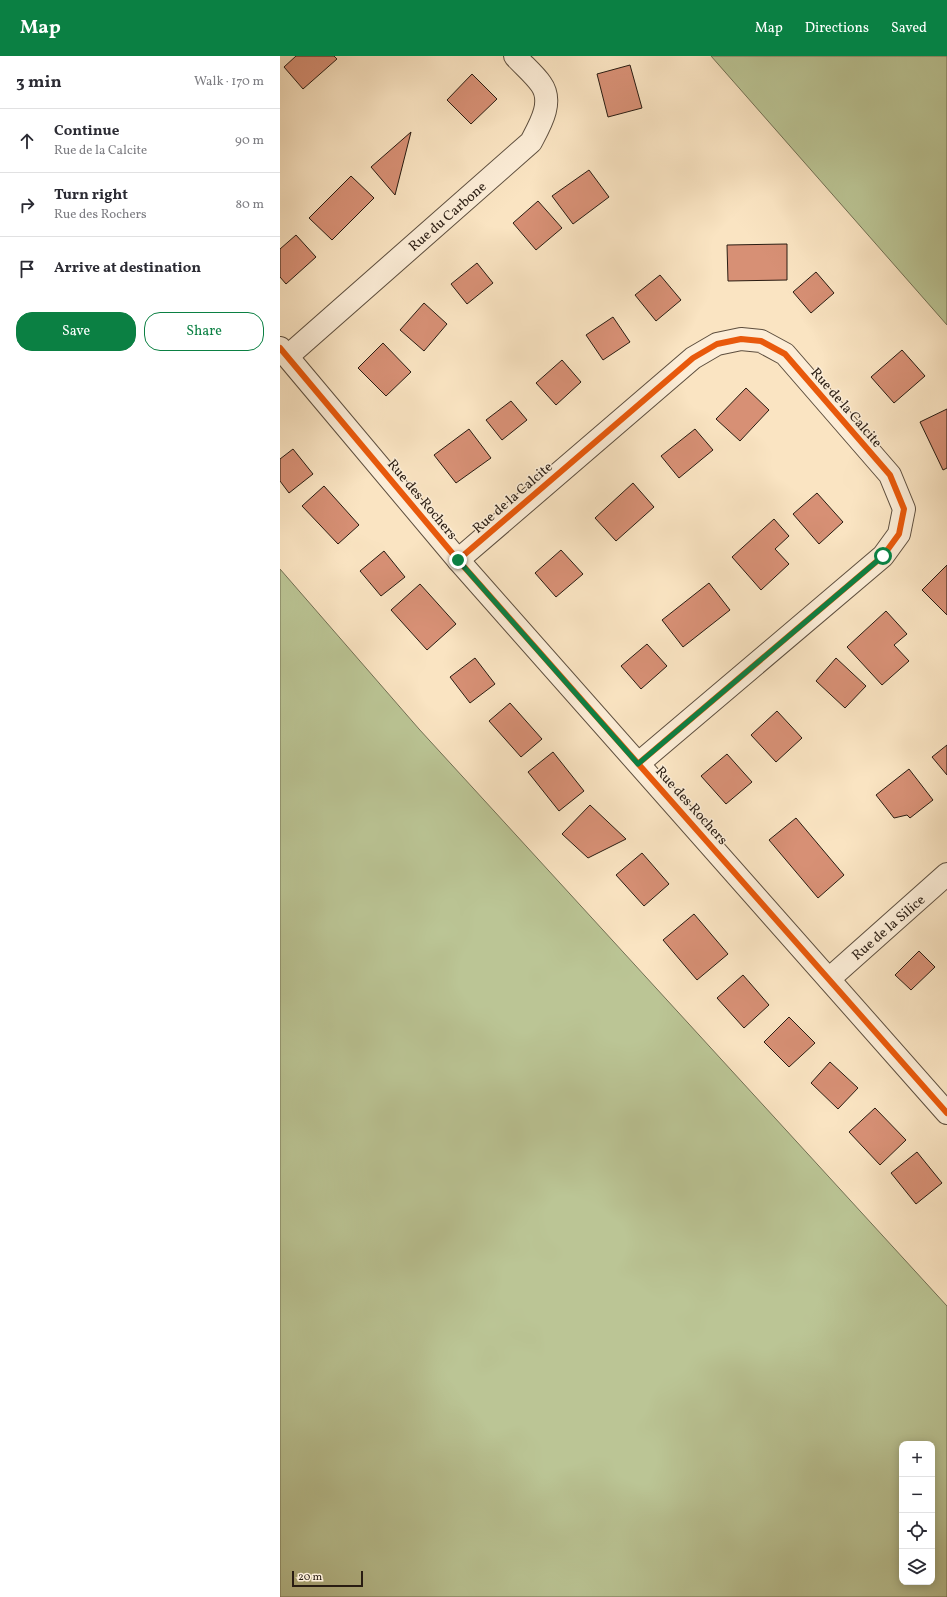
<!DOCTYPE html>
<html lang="en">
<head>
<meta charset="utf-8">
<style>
  body { margin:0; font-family:Vollkorn,serif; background:#f7f7f7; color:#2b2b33 }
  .controls { position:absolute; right:12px; bottom:12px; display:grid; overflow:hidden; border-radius:8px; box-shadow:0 2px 10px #0003 }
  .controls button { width:36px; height:36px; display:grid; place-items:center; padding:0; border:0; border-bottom:1px solid #e1e1e2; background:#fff; color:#2b2b33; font:20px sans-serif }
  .scale { position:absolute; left:12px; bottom:10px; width:71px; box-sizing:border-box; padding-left:4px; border:2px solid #291c12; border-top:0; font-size:11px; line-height:14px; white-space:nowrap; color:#291c12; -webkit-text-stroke:3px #fcedd7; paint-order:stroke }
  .stop { position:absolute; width:12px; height:12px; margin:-9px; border:3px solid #0b8043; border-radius:50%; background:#fff }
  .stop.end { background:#0b8043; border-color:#fff; box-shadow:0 1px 4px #0008 }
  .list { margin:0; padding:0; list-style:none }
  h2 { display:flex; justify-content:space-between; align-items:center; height:52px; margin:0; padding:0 16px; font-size:17px }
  h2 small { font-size:13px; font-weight:400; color:#7c7c81 }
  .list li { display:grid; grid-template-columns:26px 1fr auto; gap:12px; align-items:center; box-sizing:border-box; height:64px; padding:0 16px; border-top:1px solid #e1e1e2 }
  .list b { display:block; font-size:15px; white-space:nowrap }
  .list p { margin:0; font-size:13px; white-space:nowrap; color:#7c7c81 }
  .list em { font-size:13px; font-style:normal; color:#7c7c81 }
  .actions { display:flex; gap:8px; padding:12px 16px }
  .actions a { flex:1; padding:9px 0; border:1px solid #0b8043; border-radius:16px; text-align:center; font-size:14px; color:#0b8043 }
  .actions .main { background:#0b8043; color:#fff }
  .icon { flex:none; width:22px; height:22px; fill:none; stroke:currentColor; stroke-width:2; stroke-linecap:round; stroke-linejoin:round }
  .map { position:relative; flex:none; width:667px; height:1541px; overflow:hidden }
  header { display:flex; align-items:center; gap:24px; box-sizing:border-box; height:56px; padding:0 20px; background:#0b8043; color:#fff }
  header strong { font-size:19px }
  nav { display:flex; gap:22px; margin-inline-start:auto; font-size:14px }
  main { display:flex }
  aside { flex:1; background:#fff }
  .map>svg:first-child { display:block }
  .green { fill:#bbc595; stroke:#727054; fill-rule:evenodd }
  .building { fill:#d79075; stroke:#291c12 }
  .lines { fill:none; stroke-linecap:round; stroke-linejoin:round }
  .street-casing { stroke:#5d4e3e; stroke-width:24 }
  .street { stroke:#fcedd7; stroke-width:22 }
  .cycleway-casing { stroke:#fcedd7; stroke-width:8 }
  .cycleway { stroke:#e8590c; stroke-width:6 }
  .route { stroke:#0b8043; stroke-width:5 }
  .labels { text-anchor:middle; stroke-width:3; stroke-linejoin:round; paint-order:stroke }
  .street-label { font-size:14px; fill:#291c12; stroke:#fcedd7 }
</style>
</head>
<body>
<header>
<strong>Map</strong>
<nav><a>Map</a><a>Directions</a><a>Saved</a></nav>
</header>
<main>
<aside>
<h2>3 min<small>Walk · 170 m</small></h2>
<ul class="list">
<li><svg class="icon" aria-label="ahead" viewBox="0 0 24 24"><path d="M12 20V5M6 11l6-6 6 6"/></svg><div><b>Continue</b><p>Rue de la Calcite</p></div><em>90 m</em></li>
<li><svg class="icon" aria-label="right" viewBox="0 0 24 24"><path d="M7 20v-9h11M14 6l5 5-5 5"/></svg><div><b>Turn right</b><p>Rue des Rochers</p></div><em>80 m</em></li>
<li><svg class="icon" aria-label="arrive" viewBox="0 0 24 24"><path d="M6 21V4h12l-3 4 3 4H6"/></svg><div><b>Arrive at destination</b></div></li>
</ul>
<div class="actions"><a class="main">Save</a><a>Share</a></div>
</aside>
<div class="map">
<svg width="667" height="1541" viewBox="0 0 667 1541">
  <rect width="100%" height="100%" fill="#fae4c2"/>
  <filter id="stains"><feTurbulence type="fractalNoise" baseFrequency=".005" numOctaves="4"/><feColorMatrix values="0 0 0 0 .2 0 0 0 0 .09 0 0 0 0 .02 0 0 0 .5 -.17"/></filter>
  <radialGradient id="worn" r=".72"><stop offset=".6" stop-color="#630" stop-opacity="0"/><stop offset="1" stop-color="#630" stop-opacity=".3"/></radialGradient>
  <!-- green -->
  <g class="green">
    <polygon points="431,0 667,0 667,269"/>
    <path d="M0 513 139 673 667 1250V1541H0ZM622 1388H652V1526H622Z"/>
  </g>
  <!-- building -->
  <g class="building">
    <polygon points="16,0 54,0 57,3 23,33 4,11"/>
    <polygon points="350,9 362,52 328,61 317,18"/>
    <polygon points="192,18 217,43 191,68 167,44"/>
    <polygon points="131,76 115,139 91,111"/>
    <polygon points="309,114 329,141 293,168 272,140"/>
    <polygon points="71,120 94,142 52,184 29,162"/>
    <polygon points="258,145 282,172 256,194 233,167"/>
    <polygon points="16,179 36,201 6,228 0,221 0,193"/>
    <polygon points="507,188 507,224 448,225 447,189"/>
    <polygon points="197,207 213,227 187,248 171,228"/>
    <polygon points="536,216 554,237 531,257 513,236"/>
    <polygon points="380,219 401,244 376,265 355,239"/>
    <polygon points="144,247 167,268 144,295 120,274"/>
    <polygon points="333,261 350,286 323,304 306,279"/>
    <polygon points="103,287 131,316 106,340 78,312"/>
    <polygon points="622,294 645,320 614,347 591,321"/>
    <polygon points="282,304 301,326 276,349 256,327"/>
    <polygon points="466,332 489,354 460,385 436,363"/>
    <polygon points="231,345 247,364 222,384 206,364"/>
    <polygon points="667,353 667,412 663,414 640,366"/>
    <polygon points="189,373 211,402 176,427 154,399"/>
    <polygon points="415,373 433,394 399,422 381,400"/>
    <polygon points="13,393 33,418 9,437 0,425 0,403"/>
    <polygon points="353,427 374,451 336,485 315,462"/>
    <polygon points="44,430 79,469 58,488 22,450"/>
    <polygon points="537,437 563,466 539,488 513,458"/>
    <polygon points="494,463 509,480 495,493 509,508 481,534 452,501"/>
    <polygon points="281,494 303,518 276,541 255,517"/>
    <polygon points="104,495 125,521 101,540 80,515"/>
    <polygon points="667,509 667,559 642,534"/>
    <polygon points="429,527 450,554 403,591 382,564"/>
    <polygon points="140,528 176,568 147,594 111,554"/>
    <polygon points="606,555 627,578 614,589 629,605 602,629 567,591"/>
    <polygon points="367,588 387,610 361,633 341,610"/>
    <polygon points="195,602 215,628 190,647 170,621"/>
    <polygon points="556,602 586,630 565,652 536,625"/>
    <polygon points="230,647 262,683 241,701 209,665"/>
    <polygon points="497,655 522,682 496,706 471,679"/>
    <polygon points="667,689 667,719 652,701"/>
    <polygon points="273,696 304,735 279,755 248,716"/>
    <polygon points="447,698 472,726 446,748 421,720"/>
    <polygon points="629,713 653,744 630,762 627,759 614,762 596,739"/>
    <polygon points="310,749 346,783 308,802 282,778"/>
    <polygon points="516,762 564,819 538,842 489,784"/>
    <polygon points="362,797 389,828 364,850 336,819"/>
    <polygon points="414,858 448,898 417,924 383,884"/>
    <polygon points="639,895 655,911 631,934 615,919"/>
    <polygon points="463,919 489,949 464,972 437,942"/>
    <polygon points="509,961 535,987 509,1011 484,986"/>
    <polygon points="550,1006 578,1032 558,1053 531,1027"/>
    <polygon points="595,1052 626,1084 600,1109 569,1076"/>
    <polygon points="637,1096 662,1127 636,1148 611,1117"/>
  </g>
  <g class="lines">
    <!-- street casing -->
    <g class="street-casing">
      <g id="street">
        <polyline points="0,292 178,504 667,1057"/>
        <path d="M8 300 251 86C260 69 274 46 261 28 254 18 243 9 235 0"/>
        <polyline points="178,504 413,302 437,288 461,283 481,285 505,298 610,419 624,453 619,478 603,500 359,707"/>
        <polyline points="549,923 667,818"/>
      </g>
    </g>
    <!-- street -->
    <use href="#street" class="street"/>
    <!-- cycleway casing -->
    <g class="cycleway-casing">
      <g id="cycleway">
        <polyline points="0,292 178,504 667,1057"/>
        <polyline points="178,504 413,302 437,288 461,283 481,285 505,298 610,419 624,453 619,478 603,500 359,707"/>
      </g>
    </g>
    <!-- cycleway -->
    <use href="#cycleway" class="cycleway"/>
  </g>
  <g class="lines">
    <!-- route -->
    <polyline class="route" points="178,504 358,708 603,500"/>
  </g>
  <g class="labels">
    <!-- street labels -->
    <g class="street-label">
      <text transform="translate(167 160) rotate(-41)" y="5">Rue du Carbone</text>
      <text transform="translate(567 351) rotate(49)" y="5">Rue de la Calcite</text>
      <text transform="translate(232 441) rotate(-41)" y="5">Rue de la Calcite</text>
      <text transform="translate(143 443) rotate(50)" y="5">Rue des Rochers</text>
      <text transform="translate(412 749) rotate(48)" y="5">Rue des Rochers</text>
      <text transform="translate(608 871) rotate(-41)" y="5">Rue de la Silice</text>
    </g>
  </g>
  <rect width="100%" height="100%" filter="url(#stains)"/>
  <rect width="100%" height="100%" fill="url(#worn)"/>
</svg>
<div class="controls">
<button>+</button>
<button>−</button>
<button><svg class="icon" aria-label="locate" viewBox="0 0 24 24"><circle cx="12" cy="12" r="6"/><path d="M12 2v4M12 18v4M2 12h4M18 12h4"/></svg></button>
<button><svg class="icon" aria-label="layers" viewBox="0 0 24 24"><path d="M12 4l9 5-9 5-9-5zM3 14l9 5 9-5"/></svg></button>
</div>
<div class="scale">20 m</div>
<div class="stop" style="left:603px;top:500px"></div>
<div class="stop end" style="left:178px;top:504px"></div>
</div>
</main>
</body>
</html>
